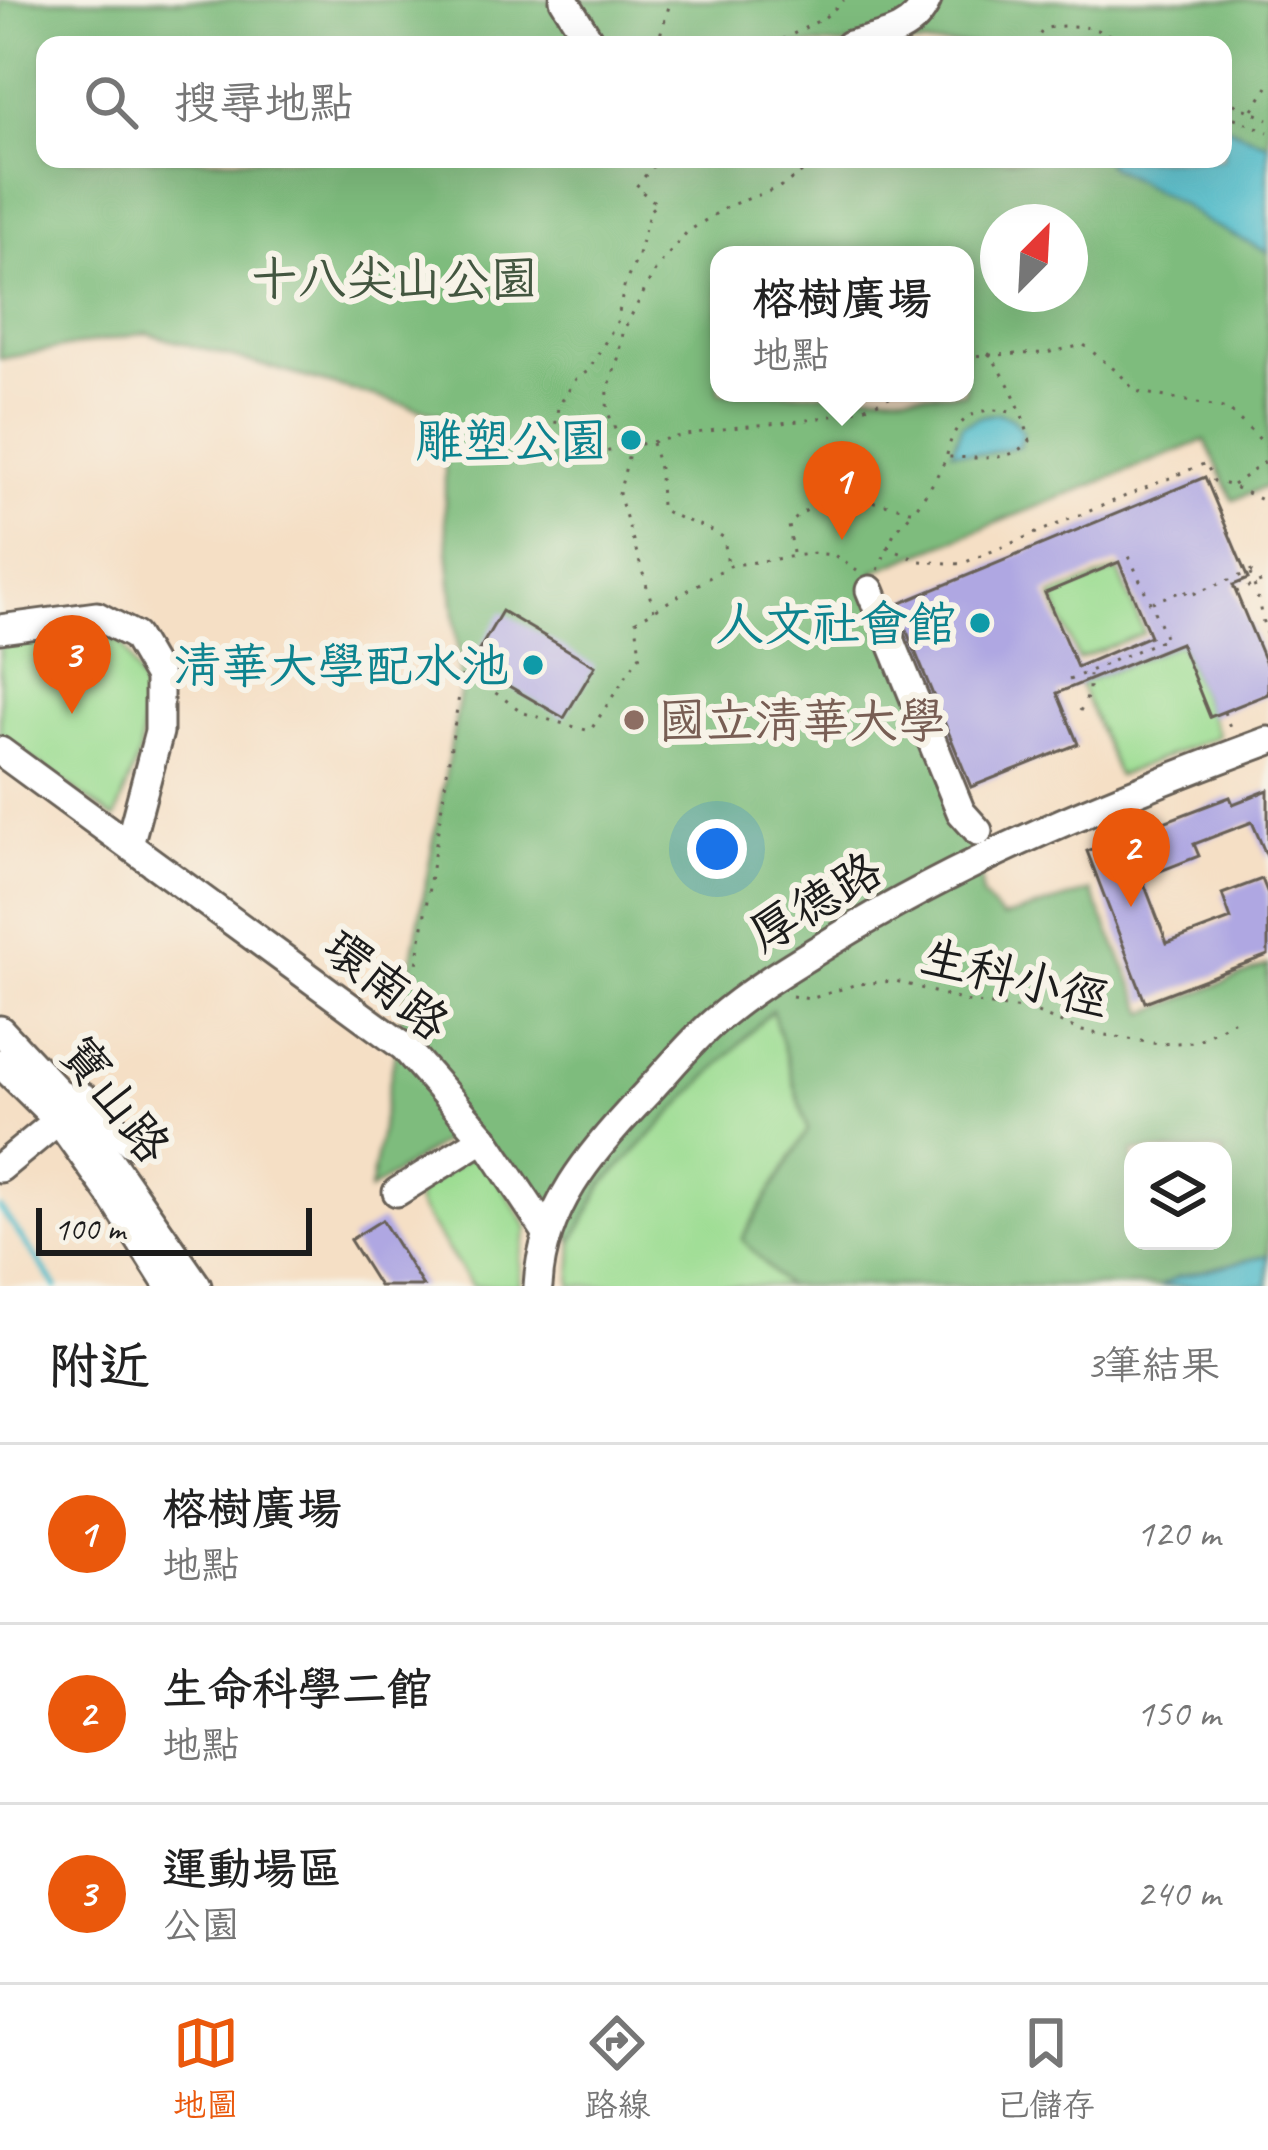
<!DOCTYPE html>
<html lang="zh-TW">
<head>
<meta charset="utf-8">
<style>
  body { margin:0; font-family:Caveat,"LXGW WenKai TC",sans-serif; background:#f6f6f6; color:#222 }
  .controls { position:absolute; right:36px; bottom:36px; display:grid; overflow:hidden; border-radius:24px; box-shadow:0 12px 48px #0002 }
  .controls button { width:108px; height:108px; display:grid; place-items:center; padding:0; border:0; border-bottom:3px solid #e0e0e0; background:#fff; color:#222; font:60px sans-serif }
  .compass { position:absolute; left:980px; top:204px; width:108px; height:108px; border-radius:50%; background:#fff; box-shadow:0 12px 48px #0002; rotate:24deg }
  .scale { position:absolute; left:36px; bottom:30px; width:276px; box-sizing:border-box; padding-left:12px; border:6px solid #1c1c1c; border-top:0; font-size:33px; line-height:42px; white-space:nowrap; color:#1c1c1c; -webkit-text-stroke:9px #f7f3e8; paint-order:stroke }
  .you { position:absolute; left:717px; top:849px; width:42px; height:42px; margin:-30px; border:9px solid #fff; border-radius:50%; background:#1a73e8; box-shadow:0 0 0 18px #1a73e833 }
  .badge { display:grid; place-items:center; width:78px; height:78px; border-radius:50%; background:#ea580c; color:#fff; font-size:39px; font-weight:700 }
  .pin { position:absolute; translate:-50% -99px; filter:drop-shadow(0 3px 6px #0008) }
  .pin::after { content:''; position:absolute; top:63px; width:42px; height:36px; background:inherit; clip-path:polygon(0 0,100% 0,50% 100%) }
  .popup { position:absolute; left:710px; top:246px; width:264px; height:156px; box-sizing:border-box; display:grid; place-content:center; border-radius:24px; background:#fff; filter:drop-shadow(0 3px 9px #0005); font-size:39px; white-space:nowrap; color:#767676 }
  .popup b { font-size:45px; color:#222 }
  .popup::after { content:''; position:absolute; left:50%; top:100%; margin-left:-24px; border:24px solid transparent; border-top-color:#fff }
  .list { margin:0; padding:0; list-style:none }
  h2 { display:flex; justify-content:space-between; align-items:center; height:156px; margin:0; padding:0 48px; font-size:51px }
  h2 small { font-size:39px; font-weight:400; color:#767676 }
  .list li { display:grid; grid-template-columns:78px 1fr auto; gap:36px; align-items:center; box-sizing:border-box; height:180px; padding:0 48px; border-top:3px solid #e0e0e0 }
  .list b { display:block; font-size:45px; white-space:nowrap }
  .list p { margin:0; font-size:39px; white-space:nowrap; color:#767676 }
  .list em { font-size:39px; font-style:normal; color:#767676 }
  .icon { flex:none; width:66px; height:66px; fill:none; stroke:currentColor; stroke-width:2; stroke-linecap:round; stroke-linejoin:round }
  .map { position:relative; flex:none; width:1268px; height:1286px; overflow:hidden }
  .search { position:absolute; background:#fff; box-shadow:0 12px 48px #0002; left:36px; right:36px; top:36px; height:132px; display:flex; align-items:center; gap:30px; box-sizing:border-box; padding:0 42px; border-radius:24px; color:#767676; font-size:45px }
  .sheet { height:696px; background:#fff }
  nav { display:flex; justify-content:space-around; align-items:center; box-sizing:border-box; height:168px; border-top:3px solid #e0e0e0; background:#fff; font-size:33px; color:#767676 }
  nav a { display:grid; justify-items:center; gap:6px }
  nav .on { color:#ea580c }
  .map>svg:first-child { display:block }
  .green { fill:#9ddd93; stroke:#5c7c58; stroke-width:3 }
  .forest { fill:#7ebc7d; stroke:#4d6c4c; stroke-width:3; fill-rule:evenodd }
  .water { fill:#4fbcca; stroke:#366c73; stroke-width:3 }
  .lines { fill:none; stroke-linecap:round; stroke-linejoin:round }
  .stream { stroke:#4fbcca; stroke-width:6 }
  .building { fill:#afa7e2; fill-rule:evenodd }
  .minor-casing { stroke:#686057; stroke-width:33 }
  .path { stroke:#686057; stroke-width:3; stroke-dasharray:3 9; stroke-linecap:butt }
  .minor { stroke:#fff; stroke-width:27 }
  .culture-dot { fill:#0f9aa8; stroke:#f7f3e8; stroke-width:4.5 }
  .education-dot { fill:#8d6e63; stroke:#f7f3e8; stroke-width:4.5 }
  .labels { text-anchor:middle; stroke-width:12; stroke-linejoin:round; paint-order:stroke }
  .park-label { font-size:48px; fill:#435640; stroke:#f7f3e8 }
  .culture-label { font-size:48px; fill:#0d838f; stroke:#f7f3e8; text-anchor:end }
  .education-label { font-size:48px; fill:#785e54; stroke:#f7f3e8; text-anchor:start }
  .street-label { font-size:48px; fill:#1c1c1c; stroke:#f7f3e8 }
</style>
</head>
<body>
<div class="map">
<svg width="1268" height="1286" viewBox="0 0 1268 1286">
  <rect width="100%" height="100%" fill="#f7f3e8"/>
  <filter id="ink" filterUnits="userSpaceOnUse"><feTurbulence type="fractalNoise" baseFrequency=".00833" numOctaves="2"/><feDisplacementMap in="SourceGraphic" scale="24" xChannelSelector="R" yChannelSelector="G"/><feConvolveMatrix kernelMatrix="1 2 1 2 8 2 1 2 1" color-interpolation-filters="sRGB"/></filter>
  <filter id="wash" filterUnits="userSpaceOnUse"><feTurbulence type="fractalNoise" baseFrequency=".004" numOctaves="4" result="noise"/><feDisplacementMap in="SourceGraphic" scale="48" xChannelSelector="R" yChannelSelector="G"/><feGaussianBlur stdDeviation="2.7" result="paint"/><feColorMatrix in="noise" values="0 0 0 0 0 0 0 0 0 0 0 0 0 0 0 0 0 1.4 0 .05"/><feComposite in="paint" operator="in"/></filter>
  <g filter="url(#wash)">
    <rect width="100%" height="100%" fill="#f5dfc5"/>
    <!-- green -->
    <g class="green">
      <polygon points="1118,570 1144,633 1078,659 1052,596"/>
      <polygon points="92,630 122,643 145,692 140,752 115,819 0,736 0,641"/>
      <polygon points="1180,643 1218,736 1118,776 1080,684"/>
      <polygon points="772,1009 808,1130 742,1238 786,1286 571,1286 573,1242 602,1186"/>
      <polygon points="473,1154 484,1157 528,1228 520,1259 520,1286 472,1286 416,1202 420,1190"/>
    </g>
    <!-- forest -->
    <path class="forest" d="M0 0H1268V486L1233 500 1205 440 875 571 978 837 982 896 1002 918 1091 891 1146 1013 1268 965V1286H786L742 1239 808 1130 772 1010 602 1186 573 1242 515 1167 462 1129 370 1190 461 689 445 517V416L146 333 0 359ZM45 45H1223V159H45ZM998 222H1070V294H998ZM719 255H965V393H719ZM1133 1151H1223V1241H1133Z"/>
    <!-- water -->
    <g class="water">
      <polygon points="1223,125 1268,144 1268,252 1206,222 1184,206 1109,166 1104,159 1223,159"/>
      <polygon points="998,413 1012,418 1023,432 1020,446 984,454 952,451 962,425 982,416"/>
      <polygon points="1268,1255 1268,1286 1160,1286 1177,1277"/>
    </g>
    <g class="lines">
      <!-- stream -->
      <polyline class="stream" points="0,1208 56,1286"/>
    </g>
    <g id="blocks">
      <!-- building -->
      <g class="building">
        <path d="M1205 477 1248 579 1233 585 1268 669V694L1210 717 1180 643 1057 693 1078 744 971 787 896 605ZM1119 562 1150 636 1077 667 1045 593Z"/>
        <polygon points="502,611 595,666 564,718 471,664"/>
        <polygon points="1268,790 1268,859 1252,822 1194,844 1199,856 1142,878 1167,943 1231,919 1222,894 1262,879 1268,894 1268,955 1145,1002 1087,851 1230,797 1233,804"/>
        <polygon points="382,1220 423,1286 379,1286 350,1240"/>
      </g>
    </g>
  </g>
  <g filter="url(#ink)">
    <use href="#blocks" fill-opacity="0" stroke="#686057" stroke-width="3"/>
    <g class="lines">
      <!-- minor casing -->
      <g class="minor-casing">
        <g id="minor">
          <polyline points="564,0 592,45"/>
          <path d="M849 45C881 37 913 33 927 0"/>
          <polyline points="870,590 961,812 978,831"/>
          <polyline points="0,629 97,616 135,636 159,677 159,732 129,845"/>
          <polyline points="0,751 404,1047 484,1138 547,1233"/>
          <polyline points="0,1030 73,1108 197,1286"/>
          <polyline points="0,1063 58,1120 110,1193 169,1286"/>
          <polyline points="0,1168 73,1108 83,1097 131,1143"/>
          <polyline points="397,1192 484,1138"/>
          <path d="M538 1286C542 1209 590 1153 641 1099 666 1073 689 1043 716 1020 751 990 790 967 829 943 967 857 1117 797 1268 741"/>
        </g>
      </g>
      <!-- path -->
      <g class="path">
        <polyline points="657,45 671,0"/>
        <polyline points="772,45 824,18 844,0"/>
        <path d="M1034 45 1043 29C1073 22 1102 27 1128 45"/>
        <polyline points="1223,99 1268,119"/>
        <polyline points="1253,109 1268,87"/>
        <polyline points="1223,113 1268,132"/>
        <path d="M822 159 778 188 728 206 687 232 656 269 622 333 618 359 608 389 607 410 617 434 631 446C662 440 692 433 723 429 780 421 846 423 896 393"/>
        <polyline points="965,356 1046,353 1084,345 1120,374 1135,391 1228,409 1268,447"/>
        <path d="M652 443 660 472 661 509C684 523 701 522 724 538L728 565"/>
        <path d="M947 455C954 415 981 403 1018 414"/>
        <polyline points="1233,485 1268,460"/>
        <polyline points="887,547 919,561 961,564 1206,463 1214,481 1232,486 1268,503"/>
        <path d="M793 553 789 525C827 485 866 500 914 511L933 483 947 457C974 457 1010 464 1030 441 1021 408 1009 380 988 353"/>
        <polyline points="878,570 894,533 913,512"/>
        <path d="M1250 574C1259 595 1260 617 1268 639"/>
        <polyline points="1236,592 1268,579"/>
        <polyline points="1152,602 1185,590 1188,596 1260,568"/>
        <polyline points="654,610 619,494 631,446 596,454 554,435 558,407 576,379 588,371 617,322 625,283 637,259 650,210 657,204 636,187 654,165 665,159"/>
        <polyline points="1069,680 1166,638 1129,556"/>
        <polyline points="1080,711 1089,694 1089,674"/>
        <polyline points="1224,712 1232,732"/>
        <polyline points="792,996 810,999 857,984 896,981 968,1002 1030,1010 1082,1031 1159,1044 1195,1042 1238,1018"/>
        <polyline points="408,1022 463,670 524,713 590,731 640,655 636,621 729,566 815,553 834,555 857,571"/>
      </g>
      <!-- minor -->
      <use href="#minor" class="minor"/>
    </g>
  </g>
  <!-- markers -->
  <g class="culture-dot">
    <circle cx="631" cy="440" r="12"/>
    <circle cx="980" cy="623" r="12"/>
    <circle cx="533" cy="665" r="12"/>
  </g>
  <circle class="education-dot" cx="634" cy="720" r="12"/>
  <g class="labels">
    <!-- park labels -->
    <g class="park-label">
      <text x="394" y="295">十八尖山公園</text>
    </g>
    <!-- culture labels -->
    <g class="culture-label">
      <text x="607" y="457">雕塑公園</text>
      <text x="956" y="640">人文社會館</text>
      <text x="509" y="682">清華大學配水池</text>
    </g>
    <!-- education labels -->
    <g class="education-label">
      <text x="658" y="737">國立清華大學</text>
    </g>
    <!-- street labels -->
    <g class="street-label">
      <text transform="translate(815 901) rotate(-31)" y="17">厚德路</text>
      <text transform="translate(1015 977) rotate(14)" y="17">生科小徑</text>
      <text transform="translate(387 984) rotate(39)" y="17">環南路</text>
      <text transform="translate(116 1099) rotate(52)" y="17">寶山路</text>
    </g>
  </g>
</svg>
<div class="controls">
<button><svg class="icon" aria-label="layers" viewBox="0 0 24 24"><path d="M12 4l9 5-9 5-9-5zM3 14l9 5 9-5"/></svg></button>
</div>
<svg class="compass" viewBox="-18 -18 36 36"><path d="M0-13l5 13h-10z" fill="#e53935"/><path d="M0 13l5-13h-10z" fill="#767676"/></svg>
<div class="scale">100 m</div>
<div class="you"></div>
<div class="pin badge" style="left:842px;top:540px">1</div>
<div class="popup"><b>榕樹廣場</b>地點</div>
<div class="pin badge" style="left:1131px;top:907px">2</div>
<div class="pin badge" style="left:72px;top:714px">3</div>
<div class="search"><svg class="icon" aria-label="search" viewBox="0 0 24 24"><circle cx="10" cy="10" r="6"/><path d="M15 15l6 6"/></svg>搜尋地點</div>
</div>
<section class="sheet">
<h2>附近<small>3筆結果</small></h2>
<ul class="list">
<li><span class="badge">1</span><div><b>榕樹廣場</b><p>地點</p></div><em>120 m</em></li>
<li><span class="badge">2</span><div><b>生命科學二館</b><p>地點</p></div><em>150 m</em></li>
<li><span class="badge">3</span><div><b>運動場區</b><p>公園</p></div><em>240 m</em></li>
</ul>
</section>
<nav>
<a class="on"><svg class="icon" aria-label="map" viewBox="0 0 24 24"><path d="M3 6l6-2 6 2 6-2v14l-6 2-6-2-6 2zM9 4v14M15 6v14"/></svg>地圖</a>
<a><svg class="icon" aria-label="directions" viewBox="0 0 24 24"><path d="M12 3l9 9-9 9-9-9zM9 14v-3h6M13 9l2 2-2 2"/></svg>路線</a>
<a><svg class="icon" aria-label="saved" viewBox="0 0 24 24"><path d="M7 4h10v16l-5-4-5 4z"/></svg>已儲存</a>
</nav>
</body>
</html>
